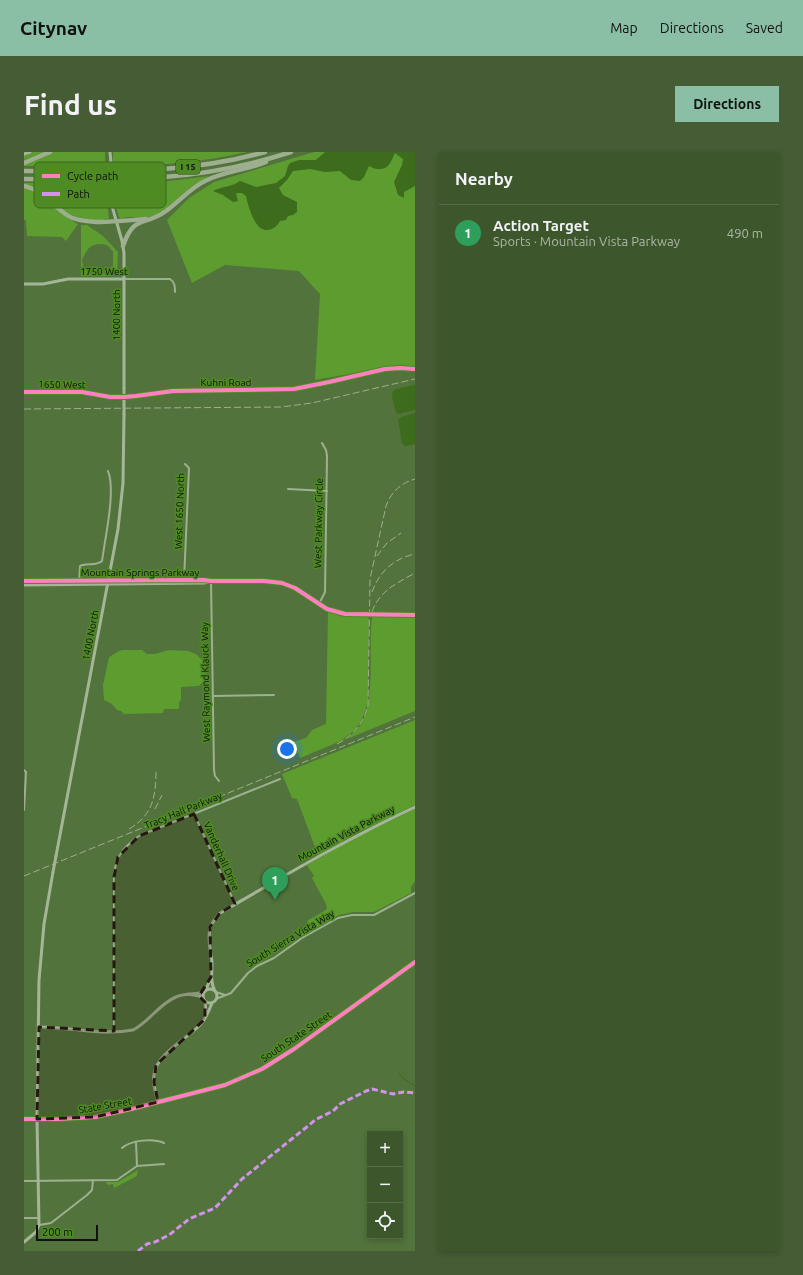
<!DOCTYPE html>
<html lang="en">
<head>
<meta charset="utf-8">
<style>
  body { margin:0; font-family:Ubuntu,sans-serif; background:#455c34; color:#f1f3f6 }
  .controls { position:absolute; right:12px; bottom:12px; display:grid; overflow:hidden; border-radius:0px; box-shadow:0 2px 6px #0003 }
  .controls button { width:36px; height:36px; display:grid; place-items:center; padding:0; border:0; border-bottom:1px solid #576c48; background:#3e562c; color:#f1f3f6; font:20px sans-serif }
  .scale { position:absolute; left:12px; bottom:10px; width:62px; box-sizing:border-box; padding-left:4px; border:2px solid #111; border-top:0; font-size:11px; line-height:14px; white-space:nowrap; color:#111; -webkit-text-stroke:3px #4e8b23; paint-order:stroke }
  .you { position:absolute; left:263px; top:597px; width:14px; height:14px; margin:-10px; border:3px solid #fff; border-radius:50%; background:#1a73e8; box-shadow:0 0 0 6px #1a73e833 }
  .badge { display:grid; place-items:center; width:26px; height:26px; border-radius:50%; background:#8abfa5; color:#fff; font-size:13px; font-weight:700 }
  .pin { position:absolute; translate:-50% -33px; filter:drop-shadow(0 1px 2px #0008) }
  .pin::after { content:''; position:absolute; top:21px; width:14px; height:12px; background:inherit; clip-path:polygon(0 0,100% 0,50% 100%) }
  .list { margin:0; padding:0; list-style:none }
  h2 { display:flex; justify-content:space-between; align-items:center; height:52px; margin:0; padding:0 16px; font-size:17px }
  h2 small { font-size:13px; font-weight:400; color:#adb7a9 }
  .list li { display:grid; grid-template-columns:26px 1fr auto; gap:12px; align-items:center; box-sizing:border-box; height:56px; padding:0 16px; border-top:1px solid #576c48 }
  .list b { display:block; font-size:15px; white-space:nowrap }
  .list p { margin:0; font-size:13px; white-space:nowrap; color:#adb7a9 }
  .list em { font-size:13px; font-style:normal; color:#adb7a9 }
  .icon { flex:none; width:22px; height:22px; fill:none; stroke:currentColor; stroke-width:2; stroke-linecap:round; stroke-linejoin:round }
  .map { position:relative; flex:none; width:391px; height:1099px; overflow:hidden; border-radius:0px }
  header { display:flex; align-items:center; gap:24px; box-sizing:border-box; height:56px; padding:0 20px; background:#8abfa5; color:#111 }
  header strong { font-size:19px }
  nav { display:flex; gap:22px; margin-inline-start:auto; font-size:14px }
  .intro { display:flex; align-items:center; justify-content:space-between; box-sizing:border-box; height:96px; padding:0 24px }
  h1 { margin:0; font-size:28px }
  .button { padding:10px 18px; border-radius:0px; background:#8abfa5; color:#111; font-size:14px; font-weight:700 }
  main { display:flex; gap:24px; padding:0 24px }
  aside { flex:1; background:#3e562c; border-radius:0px; box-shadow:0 2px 6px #0003 }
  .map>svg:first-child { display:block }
  .green { fill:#5d9d30 }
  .water { fill:#3c6c1c }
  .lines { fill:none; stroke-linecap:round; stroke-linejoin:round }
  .stream { stroke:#3c6c1c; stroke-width:1 }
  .street { stroke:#9db08f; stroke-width:2 }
  .secondary { stroke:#a4b697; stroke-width:3 }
  .primary { stroke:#9baf8d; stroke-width:3.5 }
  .highway { stroke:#9daf8f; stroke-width:4.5 }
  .rail { stroke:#9daf8f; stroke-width:1; stroke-dasharray:7 3; stroke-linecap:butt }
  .secondary-bridge { stroke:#a4b697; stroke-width:3 }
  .quiet { stroke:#d193ec; stroke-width:3; stroke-dasharray:6 3; stroke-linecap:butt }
  .cycleway-casing { stroke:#4e8b23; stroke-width:6 }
  .cycleway { stroke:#ff80c0; stroke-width:4 }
  .marked { fill:#261810; fill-opacity:0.2; stroke:#261810; stroke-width:3; stroke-dasharray:8 5; stroke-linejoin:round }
  .labels { text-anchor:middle; stroke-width:3; stroke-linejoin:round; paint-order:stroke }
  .shield { fill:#4e8b23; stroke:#233616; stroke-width:1 }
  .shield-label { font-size:9px; font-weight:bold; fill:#111 }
  .street-label { font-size:10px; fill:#111; stroke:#4e8b23 }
  .key { fill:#4e8b23; stroke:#3c661e; stroke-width:1 }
  .key-label { font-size:11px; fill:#111 }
</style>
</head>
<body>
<header>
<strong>Citynav</strong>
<nav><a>Map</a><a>Directions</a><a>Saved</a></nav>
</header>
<div class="intro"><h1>Find us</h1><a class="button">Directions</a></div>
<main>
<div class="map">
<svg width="391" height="1099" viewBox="0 0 391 1099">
  <rect width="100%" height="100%" fill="#52733b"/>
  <!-- green -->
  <g class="green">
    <polygon points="9,0 21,0 0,8 0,3"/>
    <polygon points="28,0 81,0 81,14 0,14 0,12 15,7"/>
    <path d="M89 0H223C178 10 135 14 89 14Z"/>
    <polygon points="290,0 391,0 391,215 376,213 291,228 296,142 275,119 201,113 168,131 143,68 165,46 190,30"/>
    <path d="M185 24C179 29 172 31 166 36 154 45 143 59 128 64 118 67 104 63 97 67L95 65 91 52 90 33 145 29Z"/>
    <path d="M0 31H81L85 67C51 74 27 50 0 33Z"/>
    <path d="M0 36C19 42 35 62 54 72L42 89 38 85 3 84 2 68H0Z"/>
    <path d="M57 73H63L79 84 94 100 93 123 74 124V122H87V115L89 114V99L87 98C85 90 70 91 65 96 62 99 60 104 58 108L60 117 67 122 68 124H57Z"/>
    <polygon points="304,460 318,464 344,464 345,469 344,548 342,557 337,569 331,578 317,589 276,606 269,590 282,586 288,578 302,572"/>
    <path d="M350 464H391V559L323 587C328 582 333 578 337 572 352 548 344 494 348 465Z"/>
    <polygon points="99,498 118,498 123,502 131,502 145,498 164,499 172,502 182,512 181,527 175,534 157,535 157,548 155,550 155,557 140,557 139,561 100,562 97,559 93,558 88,552 80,548 79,533 85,505 95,499"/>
    <polygon points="391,568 391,653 331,682 294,703 273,647 268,646 258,622"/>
    <polygon points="391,657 391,729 387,735 387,741 350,760 329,760 315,763 278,784 277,781 287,775 283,769 302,758 303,756 302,752 288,726 290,724 283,713 336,683"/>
    <polygon points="114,1018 113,1023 111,1025 90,1036 89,1032 84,1033 82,1030 94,1030"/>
  </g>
  <!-- water -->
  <g class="water">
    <path d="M301 0H391V34L380 40V46L374 43 370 30 378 13 379 7 371 1C367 9 365 18 354 17 350 17 348 15 345 14L340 25 336 29 327 28 316 19 301 20 286 17 269 19 263 28 255 36 259 43 273 50V60L269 63 264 64 262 68 256 69C253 74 250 77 244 78 231 80 224 54 222 44L218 41H212L214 49 209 50 199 43 189 39C198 34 208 35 216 29L232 35 252 31 261 24 264 14 266 11 275 8H292Z"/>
    <path d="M391 233V258L374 262 372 260C365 234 366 239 391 233Z"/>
    <polygon points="391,261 391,292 381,294 378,291 374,268 377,265"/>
  </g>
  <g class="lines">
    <!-- stream -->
    <polyline class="stream" points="375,921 380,927 391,934"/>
    <!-- street -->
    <g class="street">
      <path d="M100 127H146C151 130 151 135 151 140"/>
      <polyline points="264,337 303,339"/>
      <polyline points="160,428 165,316 161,312"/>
      <polyline points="187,429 190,618 191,624 195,629"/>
      <path d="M55 432 56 414C63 410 71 415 78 409 81 386 92 339 84 319"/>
      <polyline points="295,452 301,440 303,304 302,298 298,291"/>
      <polyline points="189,544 250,543"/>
      <polyline points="0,618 2,620 0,658"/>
      <polyline points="170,662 211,752"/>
      <polyline points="192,840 201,843"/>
      <polyline points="192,847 207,841 224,821 233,814 250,806 278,786 314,766 328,763 350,763 391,741"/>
      <path d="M90 879V725C91 706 99 695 115 684L256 627"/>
      <polyline points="112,990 113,1014"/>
      <path d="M98 996C107 988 129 986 140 991"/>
      <polyline points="113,1014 140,1012"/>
      <polyline points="0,1029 93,1028 113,1014"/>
      <polyline points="0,1066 15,1066"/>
      <polyline points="15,1073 27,1071 63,1043 68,1038 69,1028"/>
    </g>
    <!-- secondary -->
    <g class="secondary">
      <polyline points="86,0 87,11"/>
      <polyline points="0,2 6,0"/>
      <polyline points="87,38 88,54 98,89 100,101 100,236"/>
      <polyline points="0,132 19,132 44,127 100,127"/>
      <polyline points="0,240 58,240 86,245 100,245 112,244 149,239 270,237 305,230 361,217 376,216 391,217"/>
      <polyline points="0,429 180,428 187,429 240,429 258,431 271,436 303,457 321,462 391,463"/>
      <polyline points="0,433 180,431 187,429"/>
      <polyline points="32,704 94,377 99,331 100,262"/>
      <circle cx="186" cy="844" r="7"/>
      <polyline points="182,838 187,825"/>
      <path d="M191 839C186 830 188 821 188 811 187 800 183 788 186 777 187 770 192 766 196 761 260 724 324 686 391 655"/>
      <polyline points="164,842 175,844 179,847"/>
      <polyline points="181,850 182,864"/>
      <path d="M15 875C46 875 78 884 109 878 125 870 135 852 152 845 160 841 171 843 180 840"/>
      <path d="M134 950C132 942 128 931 130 922 133 902 162 887 176 873 182 867 185 859 188 851"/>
      <polyline points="0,1090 12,1080 15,1073 13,967 15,828 20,772 29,720"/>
    </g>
    <!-- primary -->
    <polyline class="primary" points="0,967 34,967 71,965 107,957 201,933 238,917 270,897 391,810"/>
    <!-- highway -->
    <g class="highway">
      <polyline points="0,11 26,0"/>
      <path d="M0 19C83 19 160 23 241 0"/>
      <path d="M0 27C46 27 93 29 140 25 183 22 226 13 267 0"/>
      <path d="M0 34C18 38 28 53 43 63 60 75 101 68 122 67"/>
      <path d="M99 94C110 62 120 75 142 59 156 49 167 35 183 28 202 19 223 18 242 10"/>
    </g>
    <!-- rail -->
    <g class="rail">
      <polyline points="0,257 257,255 288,251 391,227"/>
      <polyline points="353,404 363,391 377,381"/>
      <path d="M348 440C355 420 370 406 391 402"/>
      <path d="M348 460C355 439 373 431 391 421"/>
      <path d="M313 592C329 584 340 571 344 553L346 427 362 354C367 340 377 331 391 327"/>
      <polyline points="131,657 138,643"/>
      <path d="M105 677C129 663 132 644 132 619"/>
      <polyline points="0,724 391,565"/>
    </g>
    <!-- secondary-bridge -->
    <g class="secondary-bridge">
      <polyline points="87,11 87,38"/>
      <polyline points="100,236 100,262"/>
      <polyline points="29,720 32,704"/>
    </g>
    <!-- quiet -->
    <polyline class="quiet" points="114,1099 123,1092 131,1090 145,1083 165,1067 191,1056 218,1027 284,974 291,968 309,959 316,952 342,939 348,937 369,942 380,940 391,941"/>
    <!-- cycleway casing -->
    <g class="cycleway-casing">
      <g id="cycleway">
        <polyline points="0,240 58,240 86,245 100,245 112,244 149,239 270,237 305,230 361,217 376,216 391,217"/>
        <polyline points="0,429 180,428 187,429 240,429 258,431 271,436 303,457 321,462 391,463"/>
        <polyline points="0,967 34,967 71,965 107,957 201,933 238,917 270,897 391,810"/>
      </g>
    </g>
    <!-- cycleway -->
    <use href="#cycleway" class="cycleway"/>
  </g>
  <!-- marked area -->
  <path class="marked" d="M170 662 211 752 196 761 186 775 187 825 175 844 181 850V867L132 913 130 930 134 950 71 965 13 967 15 875 90 879V725L94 705 115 684Z"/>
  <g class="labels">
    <!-- shield labels -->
    <rect class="shield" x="152" y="8" width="24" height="14" rx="3"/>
    <g class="shield-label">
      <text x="164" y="18">I 15</text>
    </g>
    <!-- street labels -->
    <g class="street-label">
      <text x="80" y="123">1750 West</text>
      <text transform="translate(92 163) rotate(-90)" y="4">1400 North</text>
      <text x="202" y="234">Kuhni Road</text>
      <text transform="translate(38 232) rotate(1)" y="4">1650 West</text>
      <text transform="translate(155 359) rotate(-88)" y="4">West 1650 North</text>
      <text transform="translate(294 371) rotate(-89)" y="4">West Parkway Circle</text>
      <text x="116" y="424">Mountain Springs Parkway</text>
      <text transform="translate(66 483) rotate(-79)" y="4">1400 North</text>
      <text transform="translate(181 530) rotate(-91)" y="4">West Raymond Klauck Way</text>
      <text transform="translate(159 658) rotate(-22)" y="4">Tracy Hall Parkway</text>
      <text transform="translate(322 681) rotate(-28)" y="4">Mountain Vista Parkway</text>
      <text transform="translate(198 704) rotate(66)" y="4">Vanderhall Drive</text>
      <text transform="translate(266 786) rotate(-31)" y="4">South Sierra Vista Way</text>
      <text transform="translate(272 884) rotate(-34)" y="4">South State Street</text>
      <text transform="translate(81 953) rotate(-10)" y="4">State Street</text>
    </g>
  </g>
  <!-- legend -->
  <rect x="10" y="10" width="132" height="46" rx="6" class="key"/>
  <rect x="18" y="22" width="18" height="4" fill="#ff80c0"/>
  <rect x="18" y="40" width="18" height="4" fill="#d193ec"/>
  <g class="key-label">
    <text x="43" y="28">Cycle path</text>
    <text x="43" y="46">Path</text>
  </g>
</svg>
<div class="controls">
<button>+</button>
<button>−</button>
<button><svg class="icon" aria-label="locate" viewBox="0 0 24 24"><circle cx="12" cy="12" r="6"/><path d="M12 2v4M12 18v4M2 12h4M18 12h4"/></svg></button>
</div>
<div class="scale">200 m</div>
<div class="you"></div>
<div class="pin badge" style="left:251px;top:748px;background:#2e9e5b">1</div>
</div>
<aside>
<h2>Nearby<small></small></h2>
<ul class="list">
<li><span class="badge" style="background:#2e9e5b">1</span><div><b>Action Target</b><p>Sports · Mountain Vista Parkway</p></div><em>490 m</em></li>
</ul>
</aside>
</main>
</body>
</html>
